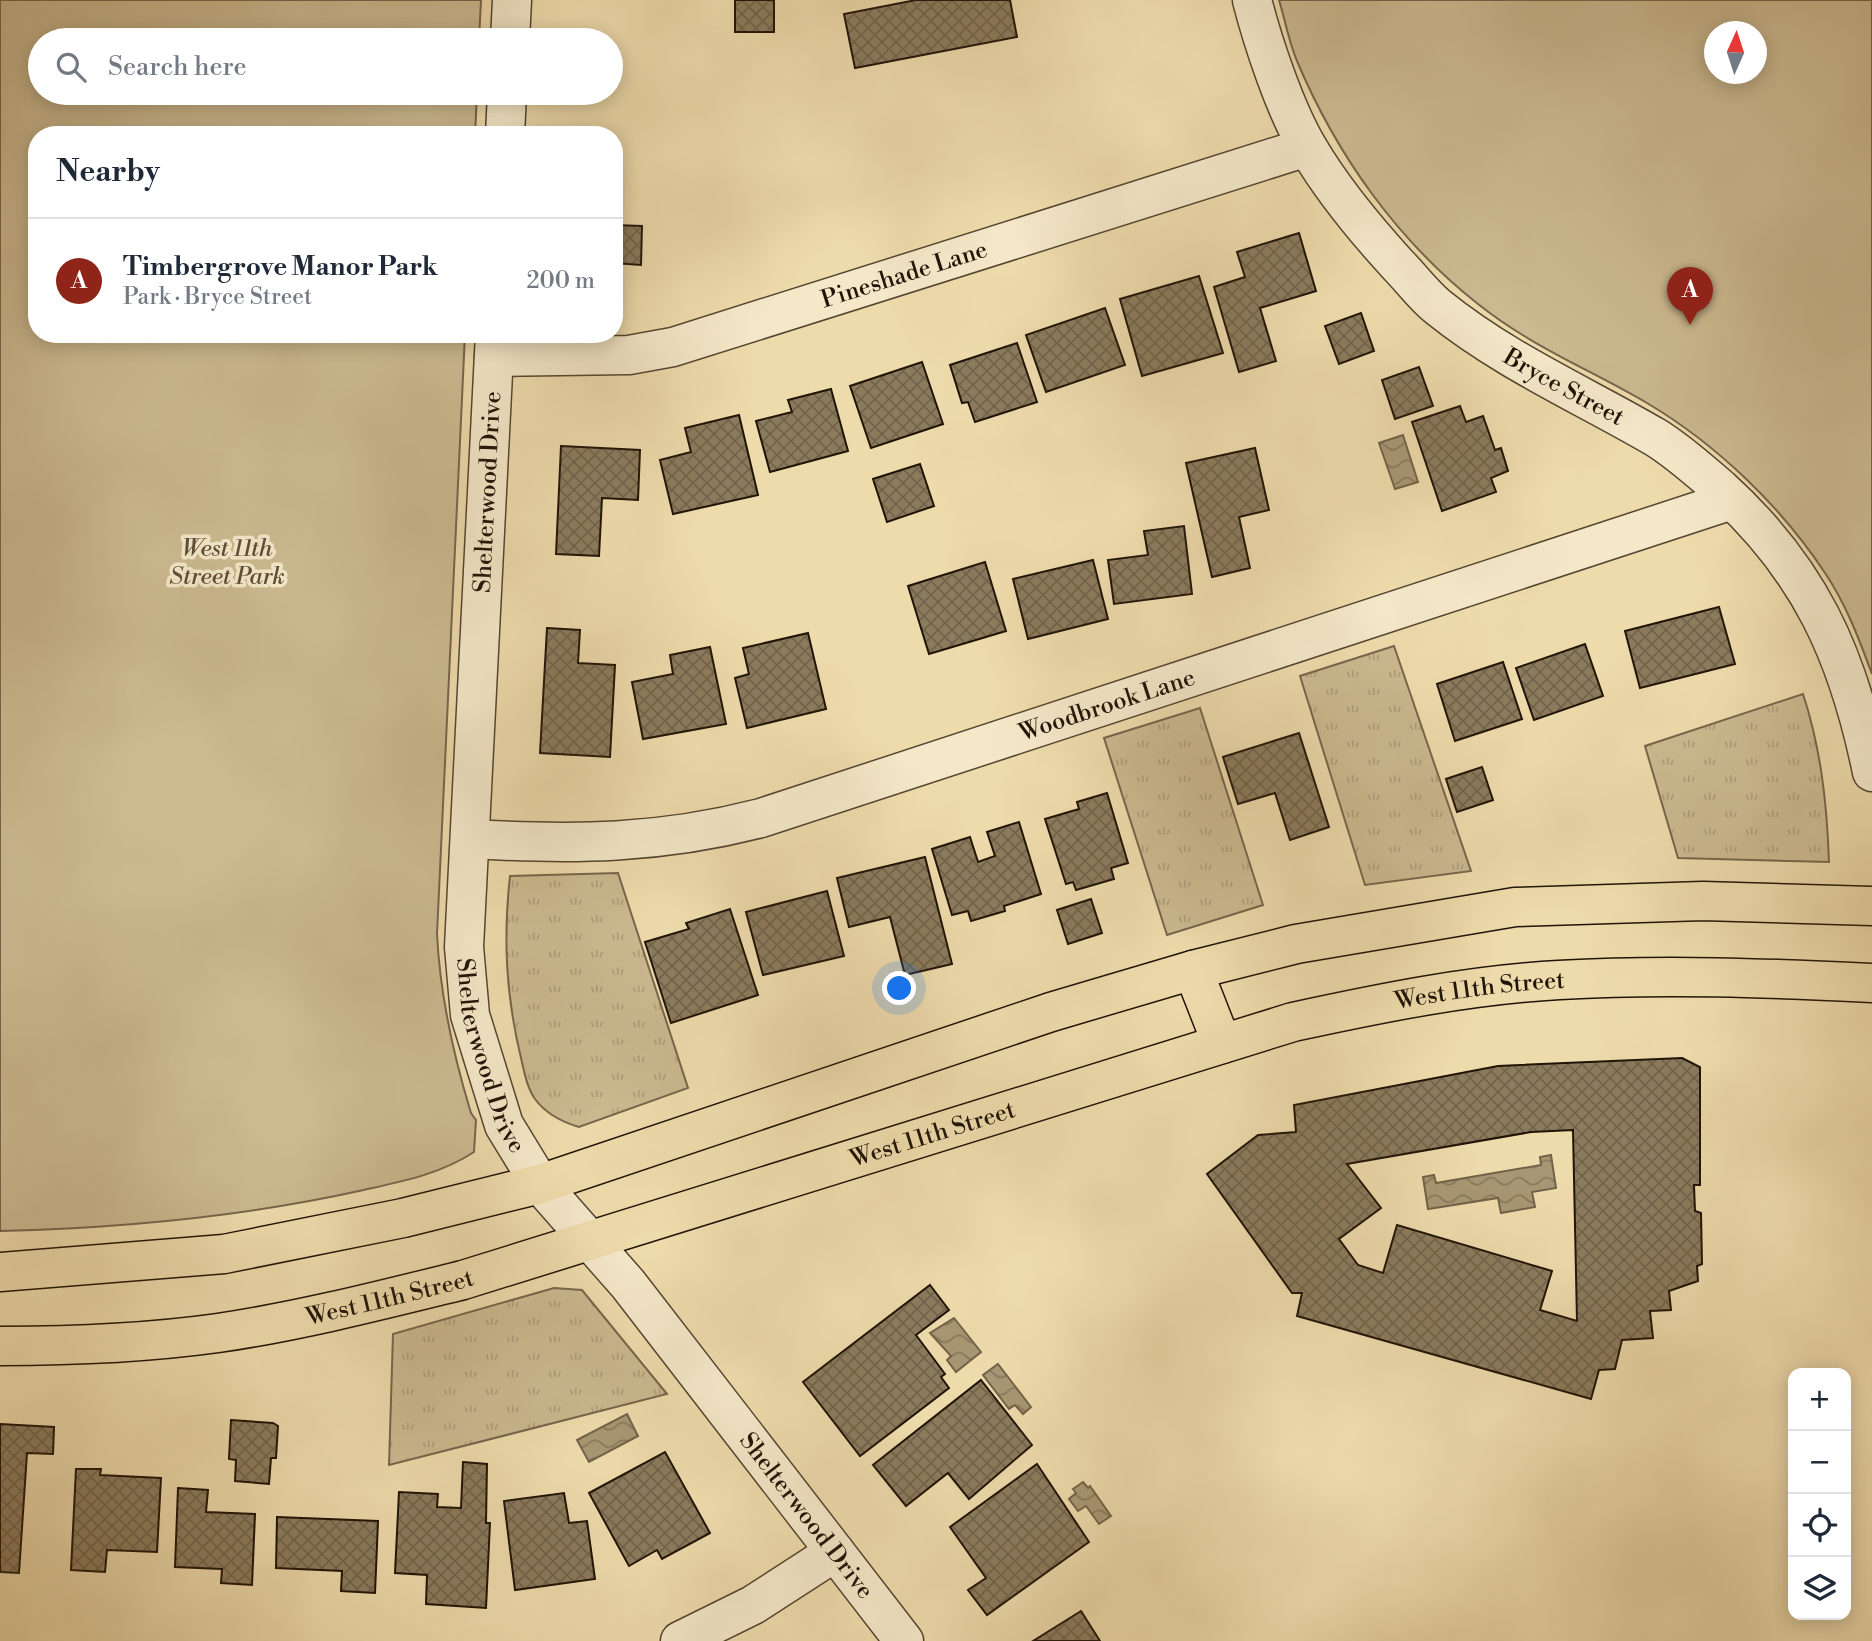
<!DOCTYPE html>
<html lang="en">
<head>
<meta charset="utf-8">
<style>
  body { margin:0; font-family:"Libre Bodoni",serif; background:#f2f2f3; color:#1f2937 }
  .controls { position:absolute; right:21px; bottom:21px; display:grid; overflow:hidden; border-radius:14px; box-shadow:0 4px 18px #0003 }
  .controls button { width:63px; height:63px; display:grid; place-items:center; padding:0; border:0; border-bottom:2px solid #e0e1e3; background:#fff; color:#1f2937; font:35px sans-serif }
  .compass { position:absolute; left:1704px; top:21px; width:63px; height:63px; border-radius:50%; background:#fff; box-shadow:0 4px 18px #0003; rotate:3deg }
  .you { position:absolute; left:900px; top:989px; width:24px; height:24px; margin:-18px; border:5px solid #fff; border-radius:50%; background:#1a73e8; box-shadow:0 0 0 10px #1a73e833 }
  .badge { display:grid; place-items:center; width:46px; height:46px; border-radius:50%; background:#8f2418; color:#fff; font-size:23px; font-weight:700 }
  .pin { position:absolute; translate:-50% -58px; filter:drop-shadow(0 2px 4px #0008) }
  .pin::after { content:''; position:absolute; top:37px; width:24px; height:21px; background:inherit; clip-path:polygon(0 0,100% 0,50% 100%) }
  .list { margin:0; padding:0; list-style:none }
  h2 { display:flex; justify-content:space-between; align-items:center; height:91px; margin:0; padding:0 28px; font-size:30px }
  h2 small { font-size:23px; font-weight:400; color:#747a83 }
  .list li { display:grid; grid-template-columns:46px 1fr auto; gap:21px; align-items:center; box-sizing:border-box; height:126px; padding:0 28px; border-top:2px solid #e0e1e3 }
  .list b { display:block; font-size:26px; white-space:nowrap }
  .list p { margin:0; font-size:23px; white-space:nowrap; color:#747a83 }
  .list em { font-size:23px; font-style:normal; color:#747a83 }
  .icon { flex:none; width:38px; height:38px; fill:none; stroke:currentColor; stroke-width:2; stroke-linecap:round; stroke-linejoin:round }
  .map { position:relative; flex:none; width:1872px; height:1641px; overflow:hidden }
  .search { position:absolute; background:#fff; box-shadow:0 4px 18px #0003; left:28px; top:28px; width:595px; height:77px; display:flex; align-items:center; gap:18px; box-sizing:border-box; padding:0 24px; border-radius:38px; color:#747a83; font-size:26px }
  .panel { position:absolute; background:#fff; box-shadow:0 4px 18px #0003; left:28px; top:126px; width:595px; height:217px; border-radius:28px }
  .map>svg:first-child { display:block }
  .grass { fill:url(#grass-tufts); stroke:#76664c; stroke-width:2 }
  .park { fill:#cbb990; stroke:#76664c; stroke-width:2; fill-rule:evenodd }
  .water { fill:url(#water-waves); stroke:#726348; stroke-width:2 }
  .building { fill:url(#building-cross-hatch); stroke:#201407; stroke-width:2; fill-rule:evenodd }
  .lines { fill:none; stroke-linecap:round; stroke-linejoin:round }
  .minor-casing { stroke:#544630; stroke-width:41 }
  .major-casing { stroke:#201407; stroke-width:41 }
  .minor { stroke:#f4e8c9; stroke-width:38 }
  .major { stroke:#eedbac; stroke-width:38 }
  .labels { text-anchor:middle; stroke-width:7; stroke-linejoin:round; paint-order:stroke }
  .street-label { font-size:24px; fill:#201407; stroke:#f4e8c9 }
  .park-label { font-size:24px; font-style:italic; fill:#5c4e37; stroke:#f4e8c9 }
</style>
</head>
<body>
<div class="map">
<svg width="1872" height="1641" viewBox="0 0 1872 1641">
  <defs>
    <pattern id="grass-tufts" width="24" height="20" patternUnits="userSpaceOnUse" patternTransform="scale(1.75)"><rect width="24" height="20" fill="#cbb990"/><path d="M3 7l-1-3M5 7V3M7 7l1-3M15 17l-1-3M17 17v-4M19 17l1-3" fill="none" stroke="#ae9e7b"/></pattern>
    <pattern id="water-waves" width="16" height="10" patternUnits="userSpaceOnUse" patternTransform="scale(1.75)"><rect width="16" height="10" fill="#a89774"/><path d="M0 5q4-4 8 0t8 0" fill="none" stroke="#887a5d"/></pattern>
    <pattern id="building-cross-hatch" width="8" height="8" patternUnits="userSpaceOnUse" patternTransform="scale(1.75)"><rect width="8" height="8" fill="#8b7b5d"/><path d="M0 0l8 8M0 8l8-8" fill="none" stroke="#71644b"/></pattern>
  </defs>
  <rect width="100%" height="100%" fill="#eedbac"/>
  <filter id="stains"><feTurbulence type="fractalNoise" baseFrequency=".00286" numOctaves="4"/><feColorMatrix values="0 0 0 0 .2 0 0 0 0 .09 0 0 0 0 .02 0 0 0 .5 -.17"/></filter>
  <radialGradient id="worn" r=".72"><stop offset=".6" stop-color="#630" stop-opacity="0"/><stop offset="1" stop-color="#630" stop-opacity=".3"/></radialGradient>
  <!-- grass -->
  <g class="grass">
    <polygon points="1394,646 1471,871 1365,885 1300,676"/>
    <path d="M1803 694C1821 749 1827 804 1829 862L1678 858 1645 746Z"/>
    <polygon points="1200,708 1263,905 1167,935 1104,738"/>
    <path d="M618 873 688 1088 579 1127C562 1122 546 1114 535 1099 527 1088 524 1071 521 1058 506 996 503 939 510 876Z"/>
    <polygon points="554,1288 582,1290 667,1394 389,1465 393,1334"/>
  </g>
  <!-- park -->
  <g class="park">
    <path d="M0 0H481L479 40H40V93H477L475 135H37V334H465L437 934C440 996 453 1054 471 1113L476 1120 474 1152C439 1175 399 1182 359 1191 241 1217 121 1228 0 1231Z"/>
    <path d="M1279 0H1872V674C1859 639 1846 604 1825 573 1781 506 1716 444 1647 403 1589 369 1532 347 1478 304 1398 241 1337 156 1297 61 1289 42 1285 20 1279 0ZM1714 32H1756V74H1714Z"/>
  </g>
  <!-- water -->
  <g class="water">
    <polygon points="1403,435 1418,482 1395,489 1379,443"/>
    <polygon points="1551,1155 1556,1188 1532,1192 1535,1207 1501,1213 1498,1198 1428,1209 1423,1177 1434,1175 1436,1183 1541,1165 1540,1157"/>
    <polygon points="954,1318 981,1352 956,1372 947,1360 951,1356 930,1333"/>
    <polygon points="998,1364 1031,1407 1023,1414 1015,1405 1009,1409 983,1375"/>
    <polygon points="627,1414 638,1436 589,1462 577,1440"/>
    <polygon points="1083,1482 1088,1488 1090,1486 1111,1516 1099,1524 1086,1506 1078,1511 1069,1499 1076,1493 1073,1489"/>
  </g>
  <!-- building -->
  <g class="building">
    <rect x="735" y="0" width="39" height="32"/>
    <polygon points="916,0 1010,0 1017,37 855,68 844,14"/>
    <polygon points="614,225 642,226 641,265 614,263"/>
    <polygon points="1299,233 1316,291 1260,308 1276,361 1239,372 1214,287 1245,277 1237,252"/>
    <polygon points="1199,276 1223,353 1142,376 1120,299"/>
    <polygon points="1105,308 1125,365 1046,392 1026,335"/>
    <polygon points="1361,313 1374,351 1339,364 1325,326"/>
    <polygon points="1017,343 1037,402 975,422 968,402 962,403 950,365"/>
    <polygon points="922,362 943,424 871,448 850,386"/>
    <polygon points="1419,367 1433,406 1395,419 1382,380"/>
    <polygon points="831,389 848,451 770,472 756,421 792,412 788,400"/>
    <polygon points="1460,406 1466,422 1483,416 1495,450 1501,448 1508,471 1491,478 1496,492 1442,511 1412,422"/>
    <polygon points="739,415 758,495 673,514 660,460 691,452 685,428"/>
    <polygon points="561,446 640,450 638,500 602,498 599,556 556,554"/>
    <polygon points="1255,448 1269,510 1239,517 1250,568 1212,577 1186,463"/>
    <polygon points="920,464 934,506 887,522 873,479"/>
    <polygon points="1184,526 1192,594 1114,604 1108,560 1148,555 1144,531"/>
    <polygon points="1093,560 1108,619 1028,639 1013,579"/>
    <polygon points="985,562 1006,631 929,654 908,586"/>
    <polygon points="1719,607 1735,664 1640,688 1625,631"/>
    <polygon points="547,628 580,630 578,663 615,665 610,757 540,753"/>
    <polygon points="808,633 826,709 747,728 735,678 749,674 743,648"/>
    <polygon points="1585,644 1603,696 1534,720 1516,668"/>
    <polygon points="710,647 726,724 643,739 632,682 673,674 670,655"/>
    <polygon points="1503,662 1522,719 1455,741 1437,684"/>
    <polygon points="1299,733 1329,827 1290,840 1275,793 1238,804 1223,757"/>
    <polygon points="1482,767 1493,800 1457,812 1446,779"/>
    <polygon points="1107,793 1128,863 1111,868 1114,879 1076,890 1073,882 1066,884 1045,819 1079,809 1077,802"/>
    <polygon points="1019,822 1041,894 1004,906 1005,911 971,921 968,911 952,915 932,849 970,837 978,862 995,856 987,832"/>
    <polygon points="925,857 952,964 905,975 890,917 849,927 837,878"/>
    <polygon points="827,891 844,956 763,975 746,912"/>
    <polygon points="1091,899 1102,933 1068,944 1057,910"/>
    <polygon points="730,909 758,995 671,1023 645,942 689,929 686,923"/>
    <path d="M1682 1058 1700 1067V1185H1694L1695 1211 1701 1213 1702 1264 1697 1266 1698 1281 1669 1291 1671 1310 1650 1311 1653 1338 1622 1340 1615 1369 1599 1370 1591 1399 1297 1316 1302 1293H1292L1207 1174 1258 1135 1296 1132 1294 1105 1498 1066ZM1573 1130 1577 1321 1540 1310 1552 1271 1397 1225 1383 1273 1358 1265 1339 1239 1381 1208 1347 1164 1531 1132Z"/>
    <polygon points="930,1285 949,1310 916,1335 945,1374 941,1377 949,1388 860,1456 803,1382"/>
    <polygon points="981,1380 1032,1445 969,1499 948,1473 906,1506 873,1465"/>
    <polygon points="231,1420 273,1423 278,1426 276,1458 271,1458 269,1484 235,1481 236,1460 229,1459"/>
    <polygon points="0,1424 54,1427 53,1454 27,1453 19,1573 0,1572"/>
    <polygon points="665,1452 710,1533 662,1559 657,1550 629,1566 589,1493"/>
    <polygon points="463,1462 487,1464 486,1523 490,1523 486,1608 426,1604 427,1575 395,1573 399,1492 438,1494 437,1507 461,1508"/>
    <polygon points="1037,1464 1089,1542 987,1615 968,1590 986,1578 950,1527"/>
    <polygon points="76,1469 101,1469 100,1475 161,1478 157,1552 107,1550 105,1572 71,1570"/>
    <polygon points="178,1488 208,1490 206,1512 255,1514 252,1585 221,1583 222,1569 175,1567"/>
    <polygon points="564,1493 569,1523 587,1521 595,1579 515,1590 504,1501"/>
    <polygon points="277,1517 378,1521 375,1593 341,1591 342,1571 276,1568"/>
    <polygon points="1081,1611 1100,1641 1033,1641"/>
  </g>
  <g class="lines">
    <!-- minor casing -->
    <g class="minor-casing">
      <g id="minor">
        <path id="s1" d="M1252 0C1263 43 1285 109 1308 148 1332 189 1366 230 1398 265 1411 278 1423 295 1438 307 1505 361 1581 394 1655 437 1678 451 1700 471 1721 489 1810 570 1848 655 1872 772"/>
        <polyline points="510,40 512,0"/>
        <polyline points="505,135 507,93"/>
        <path id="s2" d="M495 334 464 947 470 1015 504 1125 540 1184 628 1284 904 1641"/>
        <path id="s3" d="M494 357 629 355 673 347 1307 147"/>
        <path id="s4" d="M471 839C574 845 660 844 761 818L1732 500"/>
        <polyline points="680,1641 753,1605 835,1552"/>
      </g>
    </g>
    <!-- major casing -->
    <g class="major-casing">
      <g id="major">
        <polyline points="1193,970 1222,1044"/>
        <polyline points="0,1272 224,1254 403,1218 540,1184 1051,1012 1193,970 1296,944 1515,907 1703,901 1872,906"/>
        <path id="s5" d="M0 1346C73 1346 146 1343 218 1333 300 1321 382 1300 463 1280L1293 1022C1381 1003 1469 985 1559 980 1664 974 1768 978 1872 983"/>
      </g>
    </g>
    <!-- minor -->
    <use href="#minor" class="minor"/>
    <!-- major -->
    <use href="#major" class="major"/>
  </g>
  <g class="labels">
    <!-- street labels -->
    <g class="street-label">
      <text dy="8" stroke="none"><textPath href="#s3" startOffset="422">Pineshade Lane</textPath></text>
      <text dy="8" stroke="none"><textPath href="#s1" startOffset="514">Bryce Street</textPath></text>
      <text transform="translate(487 492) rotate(-87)" y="8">Shelterwood Drive</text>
      <text dy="8" stroke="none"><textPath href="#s4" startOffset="656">Woodbrook Lane</textPath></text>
      <text dy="8" stroke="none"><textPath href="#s5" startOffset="1528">West 11th Street</textPath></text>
      <text dy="8" stroke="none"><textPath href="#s2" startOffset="726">Shelterwood Drive</textPath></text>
      <text dy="8" stroke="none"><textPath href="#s5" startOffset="961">West 11th Street</textPath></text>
      <text dy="8" stroke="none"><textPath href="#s5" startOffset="394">West 11th Street</textPath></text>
      <text dy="8" stroke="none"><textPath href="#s2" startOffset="1292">Shelterwood Drive</textPath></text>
    </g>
    <!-- park labels -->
    <g class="park-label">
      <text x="227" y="556">West 11th<tspan x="227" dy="28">Street Park</tspan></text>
    </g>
  </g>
  <rect width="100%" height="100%" filter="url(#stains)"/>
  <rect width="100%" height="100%" fill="url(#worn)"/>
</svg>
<div class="controls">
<button>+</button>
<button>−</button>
<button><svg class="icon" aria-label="locate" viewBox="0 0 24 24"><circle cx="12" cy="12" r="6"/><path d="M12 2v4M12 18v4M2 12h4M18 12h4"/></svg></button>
<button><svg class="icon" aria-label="layers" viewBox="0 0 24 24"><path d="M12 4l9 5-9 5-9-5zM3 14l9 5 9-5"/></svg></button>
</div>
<svg class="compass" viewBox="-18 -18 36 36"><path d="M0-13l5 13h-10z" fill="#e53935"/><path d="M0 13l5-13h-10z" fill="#747a83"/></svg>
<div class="you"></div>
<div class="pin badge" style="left:1690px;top:325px">A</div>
<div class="search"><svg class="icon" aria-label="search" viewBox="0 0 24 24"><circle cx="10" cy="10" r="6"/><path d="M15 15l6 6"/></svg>Search here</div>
<section class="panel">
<h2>Nearby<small></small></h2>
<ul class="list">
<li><span class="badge">A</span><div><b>Timbergrove Manor Park</b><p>Park · Bryce Street</p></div><em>200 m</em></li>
</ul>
</section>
</div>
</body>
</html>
